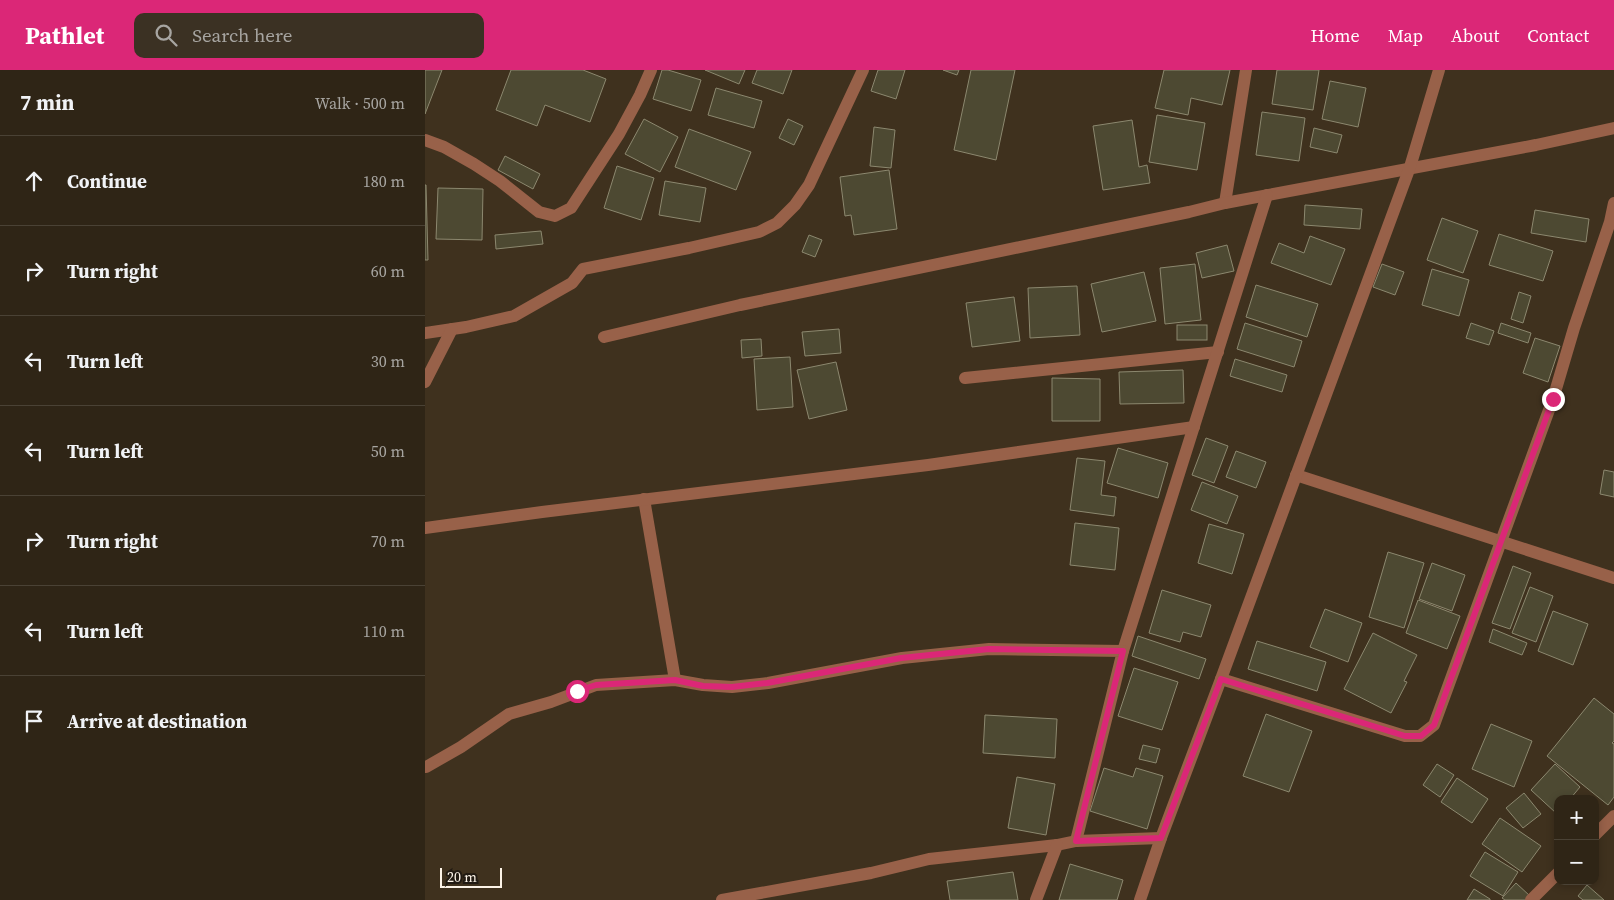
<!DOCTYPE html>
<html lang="en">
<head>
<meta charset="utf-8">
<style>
  body { margin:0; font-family:"Source Serif 4",serif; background:#3b3123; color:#f1f3f6 }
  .controls { position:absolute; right:15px; bottom:15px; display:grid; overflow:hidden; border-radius:10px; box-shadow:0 2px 8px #0003 }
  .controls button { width:45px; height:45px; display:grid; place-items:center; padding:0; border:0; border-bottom:1px solid #4a4235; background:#2f2516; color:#f1f3f6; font:25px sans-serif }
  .scale { position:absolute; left:15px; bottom:12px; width:62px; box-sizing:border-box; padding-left:5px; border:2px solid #fcf3e7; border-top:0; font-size:14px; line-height:18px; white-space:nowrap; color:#fcf3e7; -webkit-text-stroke:4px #211a12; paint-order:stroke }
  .stop { position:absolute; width:15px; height:15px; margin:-11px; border:4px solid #db2777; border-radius:50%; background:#fff }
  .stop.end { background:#db2777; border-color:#fff; box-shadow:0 1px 5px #0008 }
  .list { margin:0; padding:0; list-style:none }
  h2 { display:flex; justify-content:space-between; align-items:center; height:65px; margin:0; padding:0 20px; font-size:21px }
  h2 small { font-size:16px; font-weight:400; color:#a7a5a1 }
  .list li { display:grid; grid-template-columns:32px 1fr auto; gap:15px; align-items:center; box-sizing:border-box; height:90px; padding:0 20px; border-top:1px solid #4a4235 }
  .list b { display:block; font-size:19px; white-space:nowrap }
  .list em { font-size:16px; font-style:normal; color:#a7a5a1 }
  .icon { flex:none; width:28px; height:28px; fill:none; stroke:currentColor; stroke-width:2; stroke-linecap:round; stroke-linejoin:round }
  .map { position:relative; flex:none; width:1189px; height:830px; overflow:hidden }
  header { display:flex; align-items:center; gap:30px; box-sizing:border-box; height:70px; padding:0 25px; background:#db2777; color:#fff }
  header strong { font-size:24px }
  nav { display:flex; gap:28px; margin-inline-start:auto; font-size:18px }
  .search { width:350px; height:45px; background:#3b3123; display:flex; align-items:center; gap:12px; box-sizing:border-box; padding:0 18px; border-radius:10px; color:#a7a5a1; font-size:19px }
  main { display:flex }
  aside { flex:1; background:#2f2516 }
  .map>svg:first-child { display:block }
  .building { fill:#4d4932; stroke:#8c886f }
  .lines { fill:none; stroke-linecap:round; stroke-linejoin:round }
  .minor { stroke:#986149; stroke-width:12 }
  .route { stroke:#db2777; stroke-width:6 }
</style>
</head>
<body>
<header>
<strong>Pathlet</strong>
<div class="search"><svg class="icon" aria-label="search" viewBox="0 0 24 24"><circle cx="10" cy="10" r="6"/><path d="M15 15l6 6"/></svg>Search here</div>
<nav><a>Home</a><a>Map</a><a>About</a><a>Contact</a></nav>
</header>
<main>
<aside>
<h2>7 min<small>Walk · 500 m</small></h2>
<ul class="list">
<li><svg class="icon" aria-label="ahead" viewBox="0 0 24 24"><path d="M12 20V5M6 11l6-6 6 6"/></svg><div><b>Continue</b></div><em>180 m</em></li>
<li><svg class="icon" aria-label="right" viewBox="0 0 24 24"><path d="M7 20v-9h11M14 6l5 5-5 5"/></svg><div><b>Turn right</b></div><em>60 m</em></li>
<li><svg class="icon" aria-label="left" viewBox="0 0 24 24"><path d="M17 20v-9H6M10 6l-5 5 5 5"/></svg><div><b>Turn left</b></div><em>30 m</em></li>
<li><svg class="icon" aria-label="left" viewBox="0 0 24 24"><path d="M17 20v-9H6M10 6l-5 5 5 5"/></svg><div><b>Turn left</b></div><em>50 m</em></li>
<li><svg class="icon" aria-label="right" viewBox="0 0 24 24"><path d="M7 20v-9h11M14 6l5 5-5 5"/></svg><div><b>Turn right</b></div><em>70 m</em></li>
<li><svg class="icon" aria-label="left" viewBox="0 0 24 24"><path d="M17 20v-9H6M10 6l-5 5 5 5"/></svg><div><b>Turn left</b></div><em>110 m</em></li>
<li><svg class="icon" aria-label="arrive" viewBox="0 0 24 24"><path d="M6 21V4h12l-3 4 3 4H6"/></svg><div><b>Arrive at destination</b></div></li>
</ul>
</aside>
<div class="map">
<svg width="1189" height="830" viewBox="0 0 1189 830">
  <rect width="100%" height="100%" fill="#3f311e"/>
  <!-- building -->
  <g class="building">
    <polygon points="0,0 17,0 0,44"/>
    <polygon points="86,0 158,0 181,9 165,52 120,35 112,56 71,40"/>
    <polygon points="237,0 243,0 276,10 266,41 228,29"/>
    <polygon points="280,0 320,0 314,14"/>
    <polygon points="332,0 367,0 358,24 327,13"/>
    <polygon points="453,0 480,0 471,29 446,21"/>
    <polygon points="518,0 534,0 532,5"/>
    <polygon points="546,0 590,0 571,90 529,80"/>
    <polygon points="739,0 805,0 797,35 766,28 763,45 730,38"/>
    <polygon points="852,0 894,0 888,40 847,34"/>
    <polygon points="905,11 941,18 933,57 897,49"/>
    <polygon points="291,18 337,31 329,58 283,45"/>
    <polygon points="837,42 880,48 874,91 831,85"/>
    <polygon points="732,45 780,53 772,100 724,92"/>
    <polygon points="219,49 253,67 235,102 200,84"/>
    <polygon points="363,49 378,56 369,75 354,68"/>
    <polygon points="707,50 714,97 722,95 725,113 678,120 668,56"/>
    <polygon points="449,57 470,60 466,98 445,96"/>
    <polygon points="889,58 917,65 912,83 885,77"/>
    <polygon points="264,59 326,82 311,120 250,97"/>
    <polygon points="80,86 115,104 108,119 73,100"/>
    <polygon points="192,96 229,108 216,150 179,138"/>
    <polygon points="464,100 472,159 429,165 426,145 420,146 415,107"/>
    <polygon points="240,111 281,118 275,152 234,145"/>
    <polygon points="0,115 1,115 3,190 0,190"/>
    <polygon points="13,118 58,119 57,170 11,169"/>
    <polygon points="880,135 937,139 935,159 879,155"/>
    <polygon points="1110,140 1164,149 1161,172 1106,163"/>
    <polygon points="1017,148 1053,161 1038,203 1002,190"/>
    <polygon points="116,161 118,174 71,179 70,165"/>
    <polygon points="1074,164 1128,181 1118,211 1064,195"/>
    <polygon points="384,165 397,170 390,187 377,182"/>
    <polygon points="885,166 920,179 906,215 846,193 854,173 879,183"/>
    <polygon points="802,175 809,201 777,208 771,183"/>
    <polygon points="770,194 776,250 740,254 735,198"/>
    <polygon points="957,194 979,202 970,225 948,217"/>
    <polygon points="1007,199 1044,210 1034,246 997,235"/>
    <polygon points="719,202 731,251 677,262 666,214"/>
    <polygon points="831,215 893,234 882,267 821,247"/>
    <polygon points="652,216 655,265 605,268 603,218"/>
    <polygon points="1094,222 1106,226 1098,253 1086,249"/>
    <polygon points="589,227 595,271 547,277 541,233"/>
    <polygon points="820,253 877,271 869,297 812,279"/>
    <polygon points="1046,253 1069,261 1064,275 1041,268"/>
    <polygon points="1076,253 1106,263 1103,273 1073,263"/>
    <rect x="752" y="255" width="30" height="15"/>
    <polygon points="414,259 416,283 380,286 377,262"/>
    <polygon points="1110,268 1135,276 1123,312 1098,303"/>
    <polygon points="336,269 337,286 317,288 316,270"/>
    <polygon points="365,287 368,337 332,340 329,289"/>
    <polygon points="810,289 862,305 857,322 805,306"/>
    <polygon points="411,292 422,340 384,349 372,300"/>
    <polygon points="758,300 759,333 695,334 694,302"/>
    <polygon points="627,308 675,309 675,351 627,351"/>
    <polygon points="781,368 803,376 789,413 767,405"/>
    <polygon points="693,378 743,393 733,428 682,413"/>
    <polygon points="811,381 841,392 831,418 801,407"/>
    <polygon points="652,388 680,391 676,425 691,427 689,446 645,440"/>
    <polygon points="1179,400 1189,402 1189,427 1175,424"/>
    <polygon points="777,412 813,426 802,454 766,440"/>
    <polygon points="650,453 694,458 690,500 645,495"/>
    <polygon points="784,454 819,464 807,504 773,493"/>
    <polygon points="963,482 999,493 979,558 944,547"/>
    <polygon points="1007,493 1040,505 1027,541 994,529"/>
    <polygon points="1088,496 1106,503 1085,559 1067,553"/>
    <polygon points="1105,517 1128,526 1111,572 1087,563"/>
    <polygon points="737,520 786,535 776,567 758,562 755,572 724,563"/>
    <polygon points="993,530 1035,546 1022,579 981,563"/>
    <polygon points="900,539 937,553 923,592 885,577"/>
    <polygon points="1128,541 1163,554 1148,595 1113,581"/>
    <polygon points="1068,559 1102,573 1097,585 1064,572"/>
    <polygon points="948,563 992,585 979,611 982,612 966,643 919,619"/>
    <polygon points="713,566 781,589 774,609 707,586"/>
    <polygon points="832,571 901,592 892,621 823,599"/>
    <polygon points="709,598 753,612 737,660 693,646"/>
    <polygon points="1169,628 1189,644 1189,671 1187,673 1189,674 1189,727 1183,735 1122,686"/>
    <polygon points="841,644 887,661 864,722 818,706"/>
    <polygon points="560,645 632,649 630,688 558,683"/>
    <polygon points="1066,654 1107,671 1089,717 1047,699"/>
    <polygon points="718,675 735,679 731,693 714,689"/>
    <polygon points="1012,694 1029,705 1015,727 998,715"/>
    <polygon points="1130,694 1155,717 1145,729 1133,729 1131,743 1106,720"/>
    <polygon points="679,698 708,707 711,698 738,706 722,759 665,741"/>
    <polygon points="592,707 630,714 621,765 583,758"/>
    <polygon points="1032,708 1063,729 1047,753 1016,732"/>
    <polygon points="1099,723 1116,744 1098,758 1081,738"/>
    <polygon points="1075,748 1116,776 1097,802 1057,774"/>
    <polygon points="1060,782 1093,802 1078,826 1045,806"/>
    <polygon points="645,794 698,810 692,830 634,830"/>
    <polygon points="588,802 593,830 525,830 522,811"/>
    <polygon points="1091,813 1105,826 1102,830 1080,830 1077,828"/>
    <polygon points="1162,815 1179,830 1158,830 1153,826"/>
    <polygon points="1049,819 1065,829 1065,830 1042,830"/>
  </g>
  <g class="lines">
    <!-- minor -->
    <g class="minor">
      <polyline points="0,70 19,77 49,94 75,111 114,142 130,146 146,138 194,64 215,25 226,0"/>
      <polyline points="800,133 821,0"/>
      <polyline points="0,263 41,257 89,246 147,213 158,199 264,178 334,162 352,153 370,135 384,115 438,0"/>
      <polyline points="179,267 315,235 764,142 800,133 1111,75 1189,58"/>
      <polyline points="540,308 793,282"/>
      <polyline points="0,312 27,259"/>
      <polyline points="871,405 1189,508"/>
      <polyline points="219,429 250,610"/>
      <polyline points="0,458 117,442 503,395 769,357"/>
      <polyline points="698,581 842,125"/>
      <polyline points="796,609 980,666 995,666 1009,655 1128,329 1149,258 1185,152 1189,133"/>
      <polyline points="1,697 36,677 84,644 126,632 171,615 250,610 278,615 307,617 343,613 477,588 564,579 698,581 651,771"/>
      <polyline points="1170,765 1189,746"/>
      <polyline points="297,830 446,803 504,789 632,775 651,771 736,768"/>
      <polyline points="611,830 632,775"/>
      <polyline points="715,830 736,768 796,609 985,97 1014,0"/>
      <polyline points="1106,830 1133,803"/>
    </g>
  </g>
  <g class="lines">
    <!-- route -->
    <polyline class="route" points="152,621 171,615 250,610 278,616 307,617 342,613 476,588 564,579 698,581 651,771 736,768 796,609 980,666 996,666 1009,655 1128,329"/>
  </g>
</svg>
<div class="controls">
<button>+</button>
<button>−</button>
</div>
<div class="scale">20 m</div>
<div class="stop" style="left:152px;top:621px"></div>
<div class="stop end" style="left:1128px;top:329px"></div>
</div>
</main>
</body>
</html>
